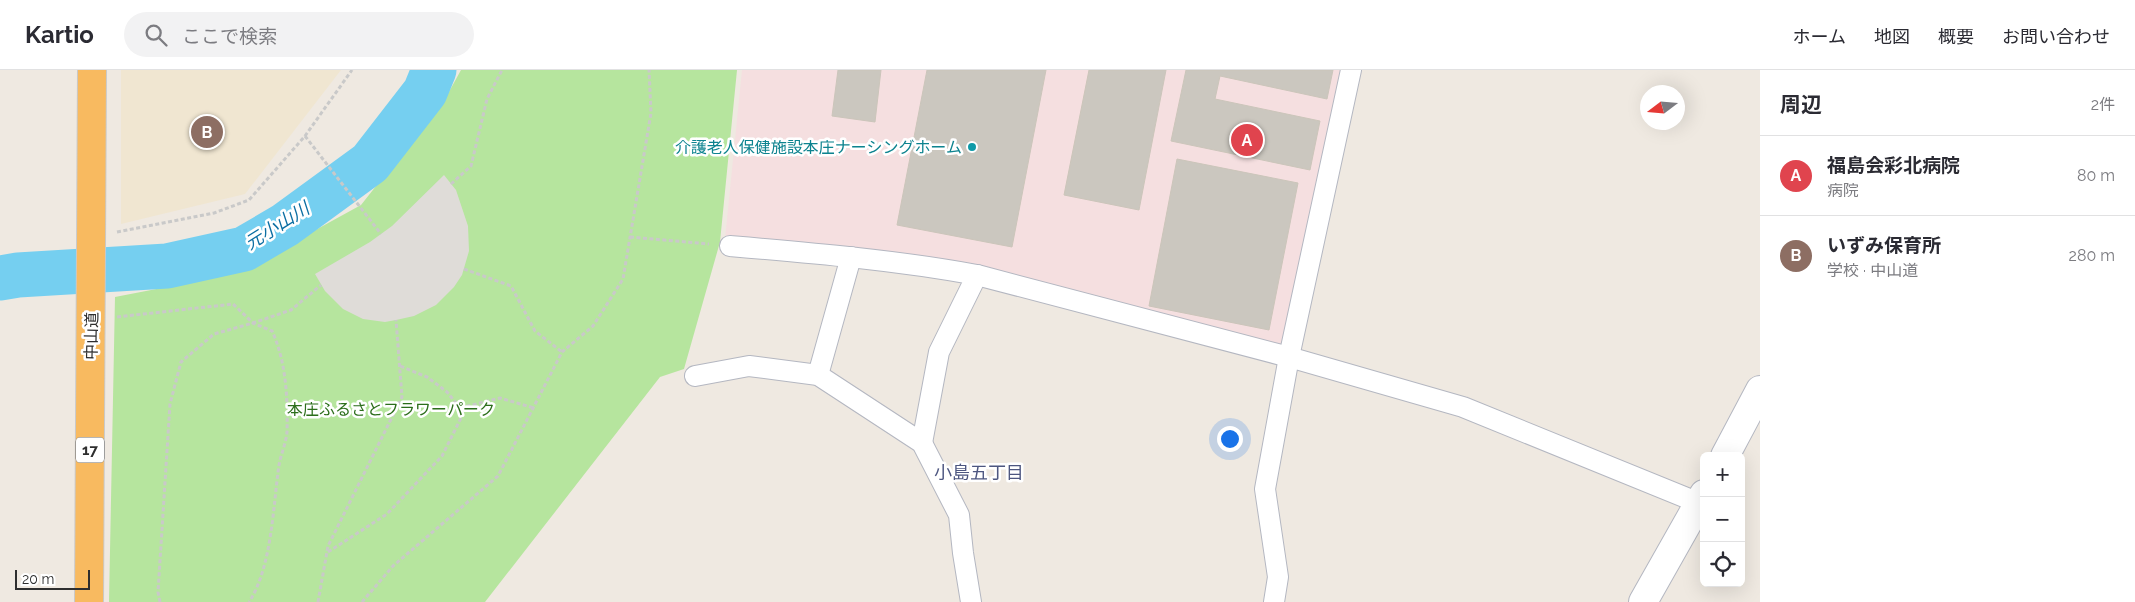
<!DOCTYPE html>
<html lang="ja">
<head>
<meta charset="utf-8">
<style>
  body { margin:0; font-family:Raleway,"Noto Sans JP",sans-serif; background:#f2f2f3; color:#2b2b33 }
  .controls { position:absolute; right:15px; bottom:15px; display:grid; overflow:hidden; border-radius:8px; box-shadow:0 5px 20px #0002 }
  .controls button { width:45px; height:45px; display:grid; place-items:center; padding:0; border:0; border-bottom:1px solid #e1e1e2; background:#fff; color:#2b2b33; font:25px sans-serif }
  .compass { position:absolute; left:1640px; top:15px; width:45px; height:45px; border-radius:50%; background:#fff; box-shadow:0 5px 20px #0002; rotate:254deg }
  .scale { position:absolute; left:15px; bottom:12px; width:75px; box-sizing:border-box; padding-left:5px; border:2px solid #2e2e2e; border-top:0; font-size:14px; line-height:18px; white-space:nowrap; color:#2e2e2e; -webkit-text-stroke:4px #fff; paint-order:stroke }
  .you { position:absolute; left:1229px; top:368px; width:18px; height:18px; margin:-12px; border:4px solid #fff; border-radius:50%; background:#1a73e8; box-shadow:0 0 0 8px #1a73e833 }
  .badge { display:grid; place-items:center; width:32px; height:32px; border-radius:50%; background:#4264fb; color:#fff; font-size:16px; font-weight:700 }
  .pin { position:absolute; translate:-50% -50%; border:2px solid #fff; box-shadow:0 1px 5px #0006 }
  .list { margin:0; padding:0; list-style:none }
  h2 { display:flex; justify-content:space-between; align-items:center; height:65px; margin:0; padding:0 20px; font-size:21px }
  h2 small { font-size:16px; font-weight:400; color:#7c7c81 }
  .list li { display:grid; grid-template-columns:32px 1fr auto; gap:15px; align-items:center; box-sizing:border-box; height:80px; padding:0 20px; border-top:1px solid #e1e1e2 }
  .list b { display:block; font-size:19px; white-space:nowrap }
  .list p { margin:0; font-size:16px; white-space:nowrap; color:#7c7c81 }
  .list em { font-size:16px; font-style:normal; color:#7c7c81 }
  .icon { flex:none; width:28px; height:28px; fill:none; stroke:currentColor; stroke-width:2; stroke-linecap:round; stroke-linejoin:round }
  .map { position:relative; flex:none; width:1760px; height:532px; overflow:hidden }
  header { display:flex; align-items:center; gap:30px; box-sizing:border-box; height:70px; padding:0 25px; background:#fff; border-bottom:1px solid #e1e1e2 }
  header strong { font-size:24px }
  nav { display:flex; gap:28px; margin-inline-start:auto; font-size:18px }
  .search { width:350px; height:45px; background:#f2f2f3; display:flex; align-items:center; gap:12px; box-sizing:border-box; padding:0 18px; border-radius:28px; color:#7c7c81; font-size:19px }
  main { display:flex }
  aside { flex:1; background:#fff }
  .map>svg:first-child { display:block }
  .education { fill:#f0e6d1 }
  .medical { fill:#f5dfe0 }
  .green { fill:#b6e59e }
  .plaza { fill:#dfdcd8 }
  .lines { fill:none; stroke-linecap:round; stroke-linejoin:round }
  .river { stroke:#75cff0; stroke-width:45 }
  .building { fill:#cbc7bf; stroke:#cbc5ba }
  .minor-casing { stroke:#b4b7c1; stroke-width:22 }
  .secondary-casing { stroke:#b4b7c1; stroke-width:30 }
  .trunk-casing { stroke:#c9c9c9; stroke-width:30 }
  .path { stroke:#c9c9c9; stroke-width:3; stroke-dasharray:4 2.5; stroke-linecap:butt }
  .minor { stroke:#fff; stroke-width:20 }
  .secondary { stroke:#fff; stroke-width:28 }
  .trunk { stroke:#f8ba60; stroke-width:28 }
  .culture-dot { fill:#0f9aa8; stroke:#fff; stroke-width:2 }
  .labels { text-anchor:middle; stroke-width:5; stroke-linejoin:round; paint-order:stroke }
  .shield { fill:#fff; stroke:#6d6d6d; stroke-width:1 }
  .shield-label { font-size:15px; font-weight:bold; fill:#2e2e2e }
  .culture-label { font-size:16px; fill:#0d838f; stroke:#fff; text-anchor:end }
  .street-label { font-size:16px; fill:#2e2e2e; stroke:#fff }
  .park-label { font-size:16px; fill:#2c6e1b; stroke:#fff }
  .water-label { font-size:18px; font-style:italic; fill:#0d6fa3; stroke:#fff }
  .neighbourhood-label { font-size:18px; fill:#4d5680; stroke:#fff }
</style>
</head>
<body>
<header>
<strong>Kartio</strong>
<div class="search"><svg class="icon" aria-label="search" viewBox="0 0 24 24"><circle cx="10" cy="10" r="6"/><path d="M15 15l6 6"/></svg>ここで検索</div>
<nav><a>ホーム</a><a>地図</a><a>概要</a><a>お問い合わせ</a></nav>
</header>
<main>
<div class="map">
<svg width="1760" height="532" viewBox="0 0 1760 532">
  <rect width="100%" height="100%" fill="#efe9e1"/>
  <!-- education -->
  <polygon class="education" points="121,0 341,0 245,124 121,154"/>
  <!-- medical -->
  <polygon class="medical" points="742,0 1344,0 1283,271 1276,278 995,199 928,188 725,169"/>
  <!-- green -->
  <polygon class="green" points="461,0 737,0 720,172 684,299 660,307 485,532 109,532 115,227 177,215 279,180 361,135 445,29"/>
  <!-- plaza -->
  <polygon class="plaza" points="444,105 456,120 468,156 469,181 462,205 454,217 436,235 414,246 396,250 385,252 363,249 343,239 325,221 315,204 370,172 392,156"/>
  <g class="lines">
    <!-- river -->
    <polyline class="river" points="0,208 18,205 167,196 244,179 285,155 370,93 425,22 434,0"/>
  </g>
  <!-- building -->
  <g class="building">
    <polygon points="838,0 881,0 875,52 832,46"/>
    <polygon points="927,0 1046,0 1012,177 897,155"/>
    <polygon points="1089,0 1166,0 1139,140 1064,125"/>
    <polygon points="1186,0 1333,0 1327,29 1220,6 1215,29 1320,51 1310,100 1171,71"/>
    <polygon points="1177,89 1298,113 1269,260 1149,236"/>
  </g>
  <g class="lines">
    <!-- minor casing -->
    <g class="minor-casing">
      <g id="minor">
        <path d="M730 176C812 183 895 190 977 205L1289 287 1463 337 1699 433"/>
        <polyline points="818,305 851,187"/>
        <polyline points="695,306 749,296 818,305 922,373 959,445 963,483 971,532"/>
        <polyline points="922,373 939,282 977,205"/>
        <polyline points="1274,532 1278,507 1265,419 1289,287 1351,0"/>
      </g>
    </g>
    <!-- secondary casing -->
    <g class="secondary-casing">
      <g id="secondary">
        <polyline points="1725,386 1760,320"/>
        <polyline points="1643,532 1704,424"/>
      </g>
    </g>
    <!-- trunk casing -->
    <g class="trunk-casing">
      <polyline id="trunk" points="89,532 92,0"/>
    </g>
    <!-- path -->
    <g class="path">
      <polyline points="305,66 381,164"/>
      <polyline points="451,114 471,96 487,29 502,0"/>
      <polyline points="117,162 214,143 249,130 305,66 352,0"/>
      <polyline points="630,167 709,174"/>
      <polyline points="464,199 511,216 535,261 562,282"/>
      <path d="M117 247 233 234 253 253 272 261C286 291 288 329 287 362 286 373 281 384 279 395 273 436 272 497 249 532"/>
      <polyline points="460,338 500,328 534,338"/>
      <polyline points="328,482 387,444 442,386 461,348 460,338 447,322 427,307 400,296"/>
      <polyline points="160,532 158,522 170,334 181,292 214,264 253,253 291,240 321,215"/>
      <polyline points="318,532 328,476 402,327 396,250"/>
      <polyline points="362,532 393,496 498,406 562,282 593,256 623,209 651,43 649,0"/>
    </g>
    <!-- minor -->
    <use href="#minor" class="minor"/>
    <!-- secondary -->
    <use href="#secondary" class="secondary"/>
    <!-- trunk -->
    <use href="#trunk" class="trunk"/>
  </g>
  <!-- markers -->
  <circle class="culture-dot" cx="972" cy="77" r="5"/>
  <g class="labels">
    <!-- shield labels -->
    <rect class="shield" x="76" y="367.5" width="28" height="25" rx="4"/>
    <g class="shield-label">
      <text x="90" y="385">17</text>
    </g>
    <!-- culture labels -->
    <g class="culture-label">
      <text x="962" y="83">介護老人保健施設本庄ナーシングホーム</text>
    </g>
    <!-- street labels -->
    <g class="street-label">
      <text transform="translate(91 266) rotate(-89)" y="6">中山道</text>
    </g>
    <!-- park labels -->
    <g class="park-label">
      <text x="391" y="345">本庄ふるさとフラワーパーク</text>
    </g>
    <!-- water labels -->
    <g class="water-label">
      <text transform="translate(277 156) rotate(-32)" y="6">元小山川</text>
    </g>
    <!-- neighbourhood labels -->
    <g class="neighbourhood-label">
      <text x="979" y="409">小島五丁目</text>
    </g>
  </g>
</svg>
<div class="controls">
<button>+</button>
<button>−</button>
<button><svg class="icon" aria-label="locate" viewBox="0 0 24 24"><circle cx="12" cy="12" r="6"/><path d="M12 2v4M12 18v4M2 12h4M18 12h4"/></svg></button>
</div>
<svg class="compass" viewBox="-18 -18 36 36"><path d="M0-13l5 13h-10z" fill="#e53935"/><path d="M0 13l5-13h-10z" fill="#7c7c81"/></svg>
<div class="scale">20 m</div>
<div class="you"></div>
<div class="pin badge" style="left:1247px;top:70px;background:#e0444e">A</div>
<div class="pin badge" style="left:207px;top:62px;background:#8d6e63">B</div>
</div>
<aside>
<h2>周辺<small>2件</small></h2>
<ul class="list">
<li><span class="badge" style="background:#e0444e">A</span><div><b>福島会彩北病院</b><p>病院</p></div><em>80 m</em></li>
<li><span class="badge" style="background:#8d6e63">B</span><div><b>いずみ保育所</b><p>学校 · 中山道</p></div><em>280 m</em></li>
</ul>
</aside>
</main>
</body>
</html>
